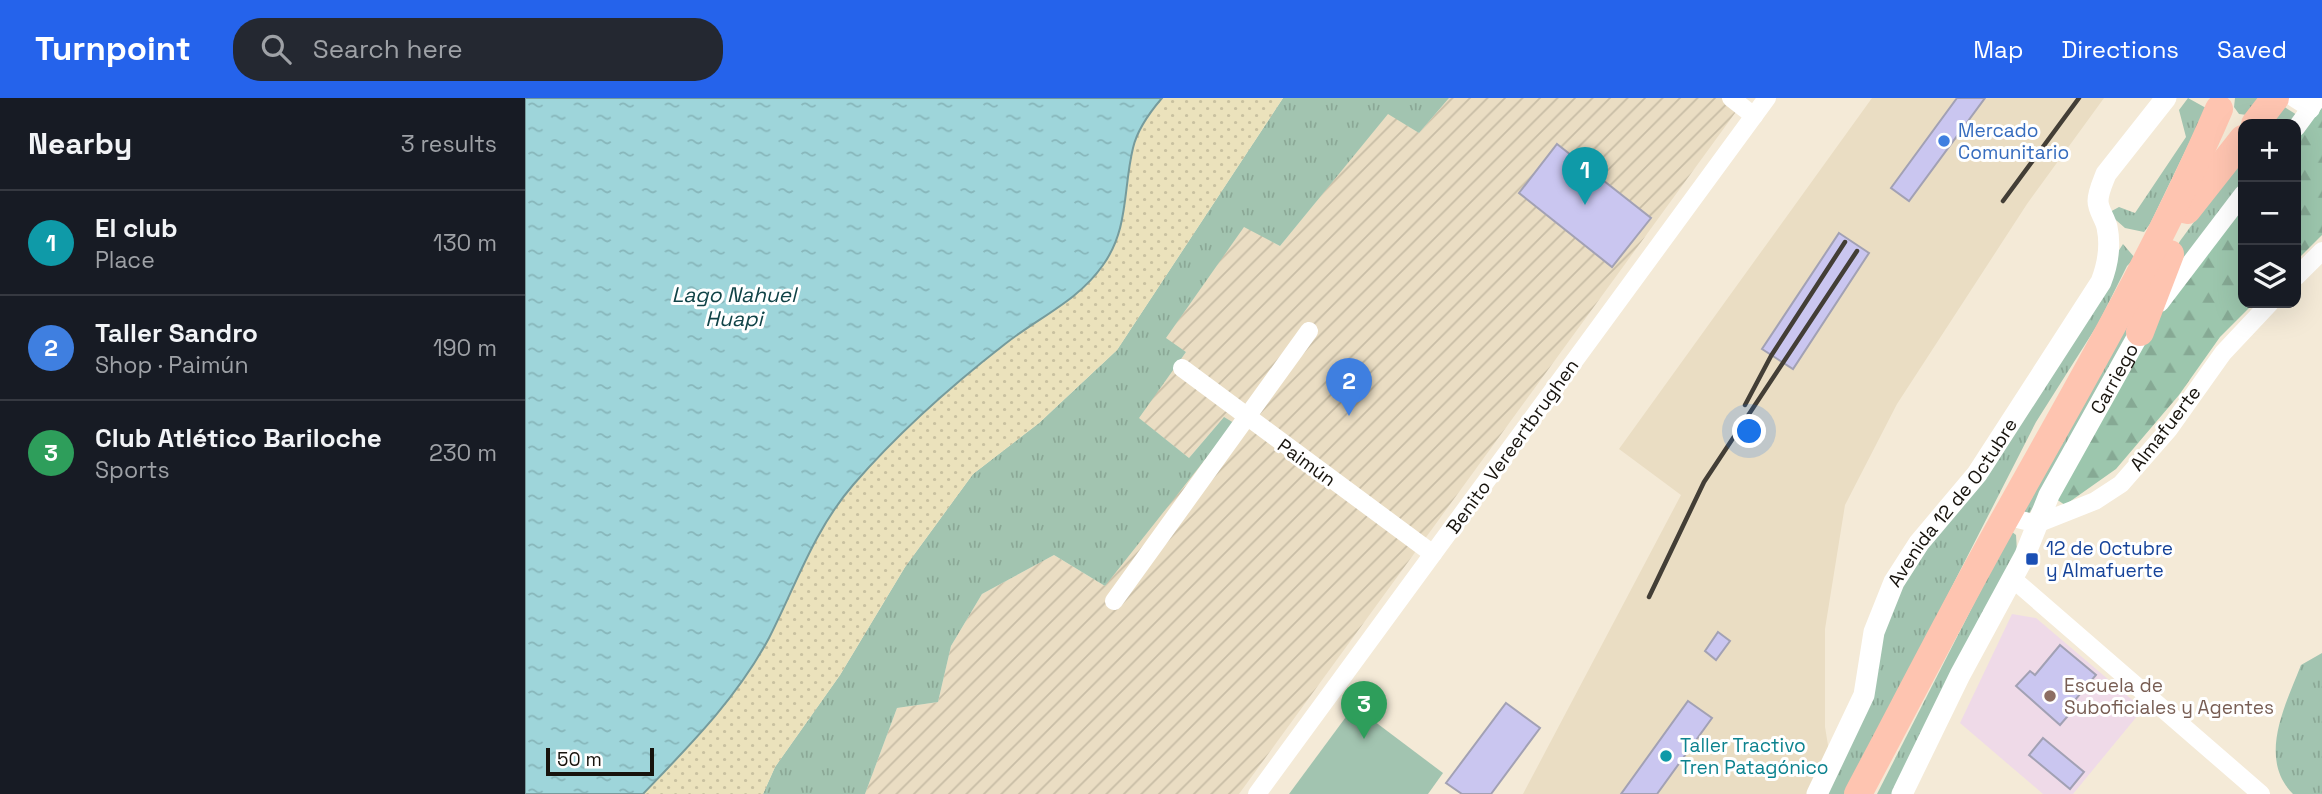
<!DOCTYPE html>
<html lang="en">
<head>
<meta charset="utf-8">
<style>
  body { margin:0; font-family:"Space Grotesk",sans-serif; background:#242831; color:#f1f3f6 }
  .controls { position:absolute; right:21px; top:21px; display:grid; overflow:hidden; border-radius:14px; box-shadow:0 7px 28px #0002 }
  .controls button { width:63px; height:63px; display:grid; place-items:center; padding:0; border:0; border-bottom:2px solid #363941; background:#171b24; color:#f1f3f6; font:35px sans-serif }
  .scale { position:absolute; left:21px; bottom:18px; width:108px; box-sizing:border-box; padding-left:7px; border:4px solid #17130d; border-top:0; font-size:19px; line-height:24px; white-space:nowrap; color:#17130d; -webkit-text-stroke:5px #fff; paint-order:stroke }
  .you { position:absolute; left:1225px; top:334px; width:24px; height:24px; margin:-18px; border:5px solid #fff; border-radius:50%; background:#1a73e8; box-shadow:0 0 0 10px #1a73e833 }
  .badge { display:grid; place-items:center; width:46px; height:46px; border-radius:50%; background:#2563eb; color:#fff; font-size:23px; font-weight:700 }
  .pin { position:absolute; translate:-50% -58px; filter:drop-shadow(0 2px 4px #0008) }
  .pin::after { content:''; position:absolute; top:37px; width:24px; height:21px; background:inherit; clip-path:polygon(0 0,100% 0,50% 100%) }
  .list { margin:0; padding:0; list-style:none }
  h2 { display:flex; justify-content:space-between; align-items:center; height:91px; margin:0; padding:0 28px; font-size:30px }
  h2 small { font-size:23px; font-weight:400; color:#9ea1a6 }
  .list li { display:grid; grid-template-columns:46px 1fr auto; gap:21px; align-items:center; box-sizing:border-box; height:105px; padding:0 28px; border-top:2px solid #363941 }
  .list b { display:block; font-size:26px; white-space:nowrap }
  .list p { margin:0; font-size:23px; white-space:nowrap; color:#9ea1a6 }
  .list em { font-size:23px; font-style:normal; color:#9ea1a6 }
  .icon { flex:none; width:38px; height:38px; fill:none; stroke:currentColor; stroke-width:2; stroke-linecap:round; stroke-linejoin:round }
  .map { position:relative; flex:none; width:1797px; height:696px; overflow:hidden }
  header { display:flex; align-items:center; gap:42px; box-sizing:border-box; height:98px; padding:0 35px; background:#2563eb; color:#fff }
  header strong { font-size:33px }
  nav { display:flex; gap:38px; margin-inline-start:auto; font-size:24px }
  .search { width:490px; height:63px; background:#242831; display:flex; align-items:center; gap:18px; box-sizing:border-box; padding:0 24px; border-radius:28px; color:#9ea1a6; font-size:26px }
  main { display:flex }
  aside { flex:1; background:#171b24 }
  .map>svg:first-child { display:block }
  .built { fill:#eaddc3 }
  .industrial { fill:url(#industrial-furrows) }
  .education { fill:#efdae8 }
  .grass { fill:url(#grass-tufts) }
  .forest { fill:url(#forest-firs) }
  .sand { fill:url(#sand-dots) }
  .green { fill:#a2c4b0 }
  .water { fill:url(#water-ripples); stroke:#769b9c; stroke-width:2 }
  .building { fill:#cac6f0; stroke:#a2a1b4; stroke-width:2 }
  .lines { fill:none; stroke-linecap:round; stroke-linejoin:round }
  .minor { stroke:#fff; stroke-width:18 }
  .tertiary { stroke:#fff; stroke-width:21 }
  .primary { stroke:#fec4b0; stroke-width:28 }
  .rail { stroke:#433e36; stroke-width:4.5 }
  .shop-dot { fill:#3f7fe0; stroke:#fff; stroke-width:2.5 }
  .transit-dot { fill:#1a4fb4; stroke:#fff; stroke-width:2.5 }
  .education-dot { fill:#8d6e63; stroke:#fff; stroke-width:2.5 }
  .culture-dot { fill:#0f9aa8; stroke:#fff; stroke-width:2.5 }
  .labels { text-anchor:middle; stroke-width:6; stroke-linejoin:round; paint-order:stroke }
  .shop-label { font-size:19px; fill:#366cbe; stroke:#fff; text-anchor:start }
  .street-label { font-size:19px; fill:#17130d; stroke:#fff }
  .transit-label { font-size:19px; fill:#164399; stroke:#fff; text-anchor:start }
  .education-label { font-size:19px; fill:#785e54; stroke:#fff; text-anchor:start }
  .culture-label { font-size:19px; fill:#0d838f; stroke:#fff; text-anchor:start }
  .water-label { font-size:21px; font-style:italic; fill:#104347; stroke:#fff }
</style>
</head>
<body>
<header>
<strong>Turnpoint</strong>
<div class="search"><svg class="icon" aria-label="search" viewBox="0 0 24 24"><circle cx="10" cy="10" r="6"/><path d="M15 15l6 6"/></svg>Search here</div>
<nav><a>Map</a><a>Directions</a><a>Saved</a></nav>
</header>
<main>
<aside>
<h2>Nearby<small>3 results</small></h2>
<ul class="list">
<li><span class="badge" style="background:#0f9aa8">1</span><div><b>El club</b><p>Place</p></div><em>130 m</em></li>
<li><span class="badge" style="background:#3f7fe0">2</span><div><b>Taller Sandro</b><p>Shop · Paimún</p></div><em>190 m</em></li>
<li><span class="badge" style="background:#2e9e5b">3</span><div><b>Club Atlético Bariloche</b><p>Sports</p></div><em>230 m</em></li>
</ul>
</aside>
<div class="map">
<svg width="1797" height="696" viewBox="0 0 1797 696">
  <defs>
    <pattern id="industrial-furrows" width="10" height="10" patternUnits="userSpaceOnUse" patternTransform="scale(1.75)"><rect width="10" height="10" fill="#eaddc3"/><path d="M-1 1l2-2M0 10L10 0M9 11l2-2" fill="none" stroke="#c8bda6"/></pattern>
    <pattern id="grass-tufts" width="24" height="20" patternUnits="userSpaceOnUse" patternTransform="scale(1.75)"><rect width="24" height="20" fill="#a2c4b0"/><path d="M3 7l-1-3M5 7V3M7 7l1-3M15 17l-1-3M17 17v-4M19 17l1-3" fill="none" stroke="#8ba896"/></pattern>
    <pattern id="forest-firs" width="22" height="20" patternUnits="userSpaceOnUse" patternTransform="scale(1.75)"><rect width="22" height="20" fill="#9cc6ad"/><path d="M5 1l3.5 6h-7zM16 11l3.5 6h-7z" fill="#86a994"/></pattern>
    <pattern id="sand-dots" width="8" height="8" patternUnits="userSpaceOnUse" patternTransform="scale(1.75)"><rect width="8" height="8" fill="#ebe2bc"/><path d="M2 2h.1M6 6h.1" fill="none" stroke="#c9c1a0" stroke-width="1.8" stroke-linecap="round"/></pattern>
    <pattern id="water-ripples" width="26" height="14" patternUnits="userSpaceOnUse" patternTransform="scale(1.75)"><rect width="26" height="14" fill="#9ed5da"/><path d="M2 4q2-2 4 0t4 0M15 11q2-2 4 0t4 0" fill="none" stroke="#87b6ba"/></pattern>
  </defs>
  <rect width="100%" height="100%" fill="#f4ead7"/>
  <!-- built -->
  <polygon class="built" points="1347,0 1579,0 1502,106 1372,306 1320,407 1300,531 1300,629 1311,696 998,696 1156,397 1094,351"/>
  <!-- industrial -->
  <polygon class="industrial" points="924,0 1221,0 714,696 340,696 372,610 413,604 426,548 457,496 529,457 580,488 699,319 664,360 613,320 661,254 640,241 719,128 755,148 863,15 894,35"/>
  <!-- education -->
  <polygon class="education" points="1487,516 1511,520 1618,611 1548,696 1518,696 1435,625"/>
  <!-- grass -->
  <g class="grass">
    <polygon points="758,0 924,0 894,35 863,16 755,148 719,129 641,240 661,254 614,320 664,360 699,319 709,325 580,488 529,457 457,496 426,548 413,604 372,610 340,696 238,696 250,669 315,577 380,469 448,376 514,325 592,252"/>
    <polygon points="1663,0 1681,10 1625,126 1619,134 1600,130 1583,115 1594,109 1610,115 1661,39 1654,12"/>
    <polygon points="1710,0 1738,0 1722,17 1714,16 1709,9"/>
    <polygon points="1758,8 1772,17 1769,26 1743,26"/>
    <polygon points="1718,57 1718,91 1655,171 1651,150 1655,143"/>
    <polygon points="1598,146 1610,160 1602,168 1573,226 1511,324 1321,696 1303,696 1359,517"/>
    <polygon points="1631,177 1610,235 1504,416 1495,412"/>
    <polygon points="1486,433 1491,437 1492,454 1370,696 1352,696"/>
    <path d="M1797 555V696H1768C1732 660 1761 606 1776 567Z"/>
  </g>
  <!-- forest -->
  <g class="forest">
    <polygon points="1797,1 1797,137 1771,163 1771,36"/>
    <polygon points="1718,105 1718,205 1729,205 1695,239 1654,297 1591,371 1540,407 1528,399 1622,231"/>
  </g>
  <!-- sand -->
  <path class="sand" d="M637 0H758L592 252 514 325 448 376 380 469 315 577 250 669 238 696H118C165 647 212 601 244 540 271 487 289 433 328 387 373 335 425 288 479 246 514 219 557 202 581 163 602 130 599 88 608 50 612 32 626 15 637 0Z"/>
  <!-- green -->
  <polygon class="green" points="829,608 918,675 903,696 764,696"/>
  <!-- water -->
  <path class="water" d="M0 0H637C625 14 612 32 608 50 598 91 604 131 578 167 553 203 514 219 480 246 426 288 373 335 328 387 289 432 271 487 244 540 212 600 165 647 118 696H0Z"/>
  <!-- building -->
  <g class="building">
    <polygon points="1432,0 1460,0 1384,103 1366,90"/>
    <polygon points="1032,46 1126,120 1087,169 994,95"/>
    <polygon points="1314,135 1344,155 1268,271 1237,251"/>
    <polygon points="1193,534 1205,543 1191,562 1180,553"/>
    <polygon points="1535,547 1571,577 1545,608 1549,611 1535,627 1491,588 1505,573 1510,577"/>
    <polygon points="1163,603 1187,620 1132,696 1096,696"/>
    <polygon points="981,605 1015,630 966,696 937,696 921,685"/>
    <polygon points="1518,640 1559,674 1545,691 1504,657"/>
  </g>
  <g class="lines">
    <!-- minor -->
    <g class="minor">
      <polyline points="1206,0 1229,18"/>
      <polyline points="1769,0 1786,11"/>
      <polyline points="1771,30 1793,0"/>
      <polyline points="1771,179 1797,153"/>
      <polyline points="1635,205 1718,96"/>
      <polyline points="657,270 908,456"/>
      <polyline points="1481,418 1512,426 1570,403 1596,386 1644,331 1698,255 1745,205"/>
      <polyline points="1488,481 1736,696"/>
      <polyline points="589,503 784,233"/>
      <polyline points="732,696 1242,0"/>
    </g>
    <!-- tertiary -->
    <g class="tertiary">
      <path id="s1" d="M1292 696 1339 597 1349 534 1369 484 1394 445 1452 376 1576 184C1583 166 1586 148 1582 129 1580 120 1573 112 1573 103 1573 94 1578 84 1581 76L1641 0"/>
      <path id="s2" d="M1377 696 1435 577 1500 457 1524 397 1615 234"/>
    </g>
    <!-- primary -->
    <g class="primary">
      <polyline points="1730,26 1750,0"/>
      <polyline points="1662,112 1718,41"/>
      <polyline points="1615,234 1645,156"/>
      <path d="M1333 696C1383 602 1431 507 1483 415 1557 282 1634 151 1694 11"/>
    </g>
    <!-- rail -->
    <g class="rail">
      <polyline points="1478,103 1554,0"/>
      <polyline points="1220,307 1246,258 1320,144"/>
      <polyline points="1124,499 1179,384 1332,153"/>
    </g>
  </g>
  <!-- markers -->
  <circle class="shop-dot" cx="1419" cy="43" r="7"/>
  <rect class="transit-dot" x="1500" y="454" width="14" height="14" rx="3.5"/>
  <circle class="education-dot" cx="1525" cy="598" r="7"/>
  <circle class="culture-dot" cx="1141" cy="658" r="7"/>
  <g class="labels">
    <!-- shop labels -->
    <g class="shop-label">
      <text x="1433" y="39">Mercado<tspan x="1433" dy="22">Comunitario</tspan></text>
    </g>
    <!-- street labels -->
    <g class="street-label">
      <text dy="7" stroke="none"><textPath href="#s2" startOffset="467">Carriego</textPath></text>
      <text transform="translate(1640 330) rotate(-52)" y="7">Almafuerte</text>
      <text transform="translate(987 348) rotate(-54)" y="7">Benito Vereertbrughen</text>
      <text transform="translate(782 364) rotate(36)" y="7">Paimún</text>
      <text dy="7" stroke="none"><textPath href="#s1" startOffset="326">Avenida 12 de Octubre</textPath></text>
    </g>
    <!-- transit labels -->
    <g class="transit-label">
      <text x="1521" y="457">12 de Octubre<tspan x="1521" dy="22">y Almafuerte</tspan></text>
    </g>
    <!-- education labels -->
    <g class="education-label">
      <text x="1539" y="594">Escuela de<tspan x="1539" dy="22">Suboficiales y Agentes</tspan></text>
    </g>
    <!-- culture labels -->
    <g class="culture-label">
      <text x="1155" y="654">Taller Tractivo<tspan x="1155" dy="22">Tren Patagónico</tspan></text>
    </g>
    <!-- water labels -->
    <g class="water-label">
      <text x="209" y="204">Lago Nahuel<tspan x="209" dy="24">Huapi</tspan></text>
    </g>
  </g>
</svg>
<div class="controls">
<button>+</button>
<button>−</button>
<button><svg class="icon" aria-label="layers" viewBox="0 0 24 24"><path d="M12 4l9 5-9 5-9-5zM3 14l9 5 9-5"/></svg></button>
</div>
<div class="scale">50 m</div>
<div class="you"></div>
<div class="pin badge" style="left:1060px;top:107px;background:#0f9aa8">1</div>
<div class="pin badge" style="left:824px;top:318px;background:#3f7fe0">2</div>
<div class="pin badge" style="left:839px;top:641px;background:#2e9e5b">3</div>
</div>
</main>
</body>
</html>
